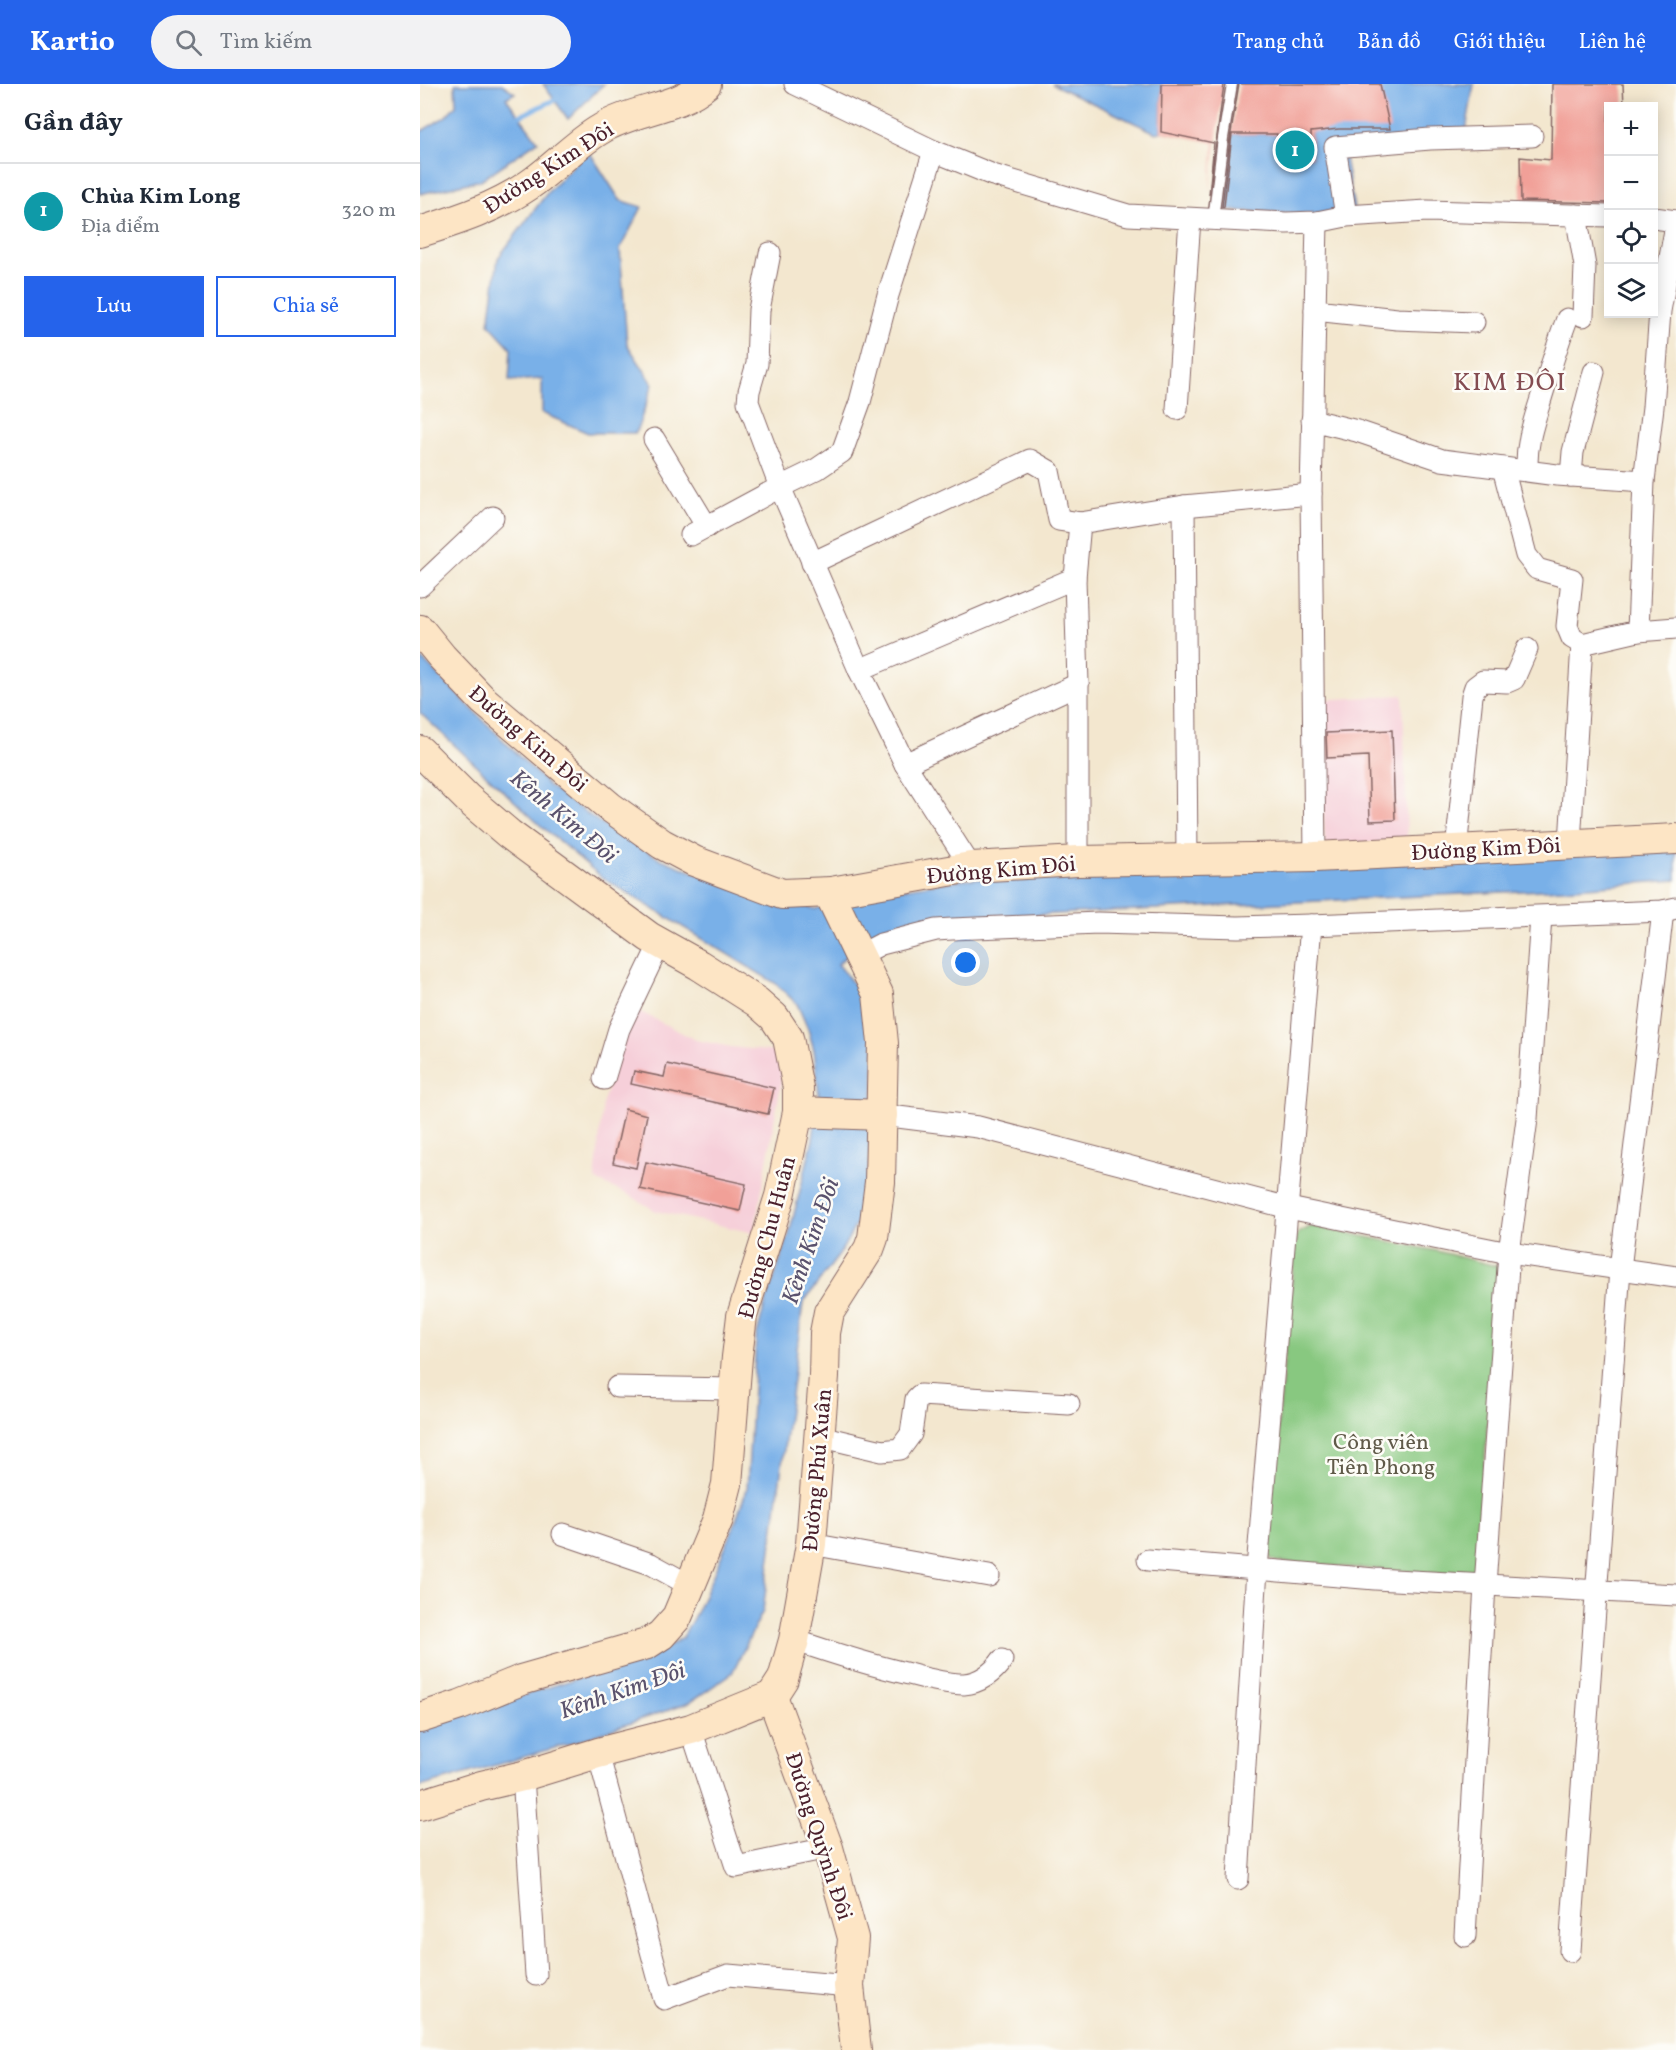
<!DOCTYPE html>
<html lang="vi">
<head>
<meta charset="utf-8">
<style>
  body { margin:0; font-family:Vollkorn,serif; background:#f2f2f3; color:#1f2937 }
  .controls { position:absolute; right:18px; top:18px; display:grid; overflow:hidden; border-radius:0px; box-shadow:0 3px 15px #0003 }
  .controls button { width:54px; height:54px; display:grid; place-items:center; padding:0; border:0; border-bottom:2px solid #e0e1e3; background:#fff; color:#1f2937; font:30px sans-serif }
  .you { position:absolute; left:546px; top:879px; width:21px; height:21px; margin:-15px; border:4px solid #fff; border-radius:50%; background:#1a73e8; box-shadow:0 0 0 9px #1a73e833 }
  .badge { display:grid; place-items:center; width:39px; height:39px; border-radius:50%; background:#2563eb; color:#fff; font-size:20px; font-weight:700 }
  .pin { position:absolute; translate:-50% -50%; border:3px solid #fff; box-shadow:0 2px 6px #0006 }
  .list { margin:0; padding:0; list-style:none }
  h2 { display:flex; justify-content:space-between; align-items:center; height:78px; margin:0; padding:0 24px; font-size:26px }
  h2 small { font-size:20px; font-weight:400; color:#747a83 }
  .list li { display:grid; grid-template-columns:39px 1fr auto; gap:18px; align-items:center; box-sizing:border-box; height:96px; padding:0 24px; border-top:2px solid #e0e1e3 }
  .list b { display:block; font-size:22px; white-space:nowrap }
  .list p { margin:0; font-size:20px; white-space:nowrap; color:#747a83 }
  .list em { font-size:20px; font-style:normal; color:#747a83 }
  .actions { display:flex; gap:12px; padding:18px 24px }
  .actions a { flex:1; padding:14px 0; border:2px solid #2563eb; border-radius:0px; text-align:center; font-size:21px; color:#2563eb }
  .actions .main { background:#2563eb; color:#fff }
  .icon { flex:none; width:33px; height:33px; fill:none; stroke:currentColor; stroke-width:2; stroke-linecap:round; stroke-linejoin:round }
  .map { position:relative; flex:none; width:1256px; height:1966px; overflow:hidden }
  header { display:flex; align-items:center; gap:36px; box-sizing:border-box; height:84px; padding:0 30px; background:#2563eb; color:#fff }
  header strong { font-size:28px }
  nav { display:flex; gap:33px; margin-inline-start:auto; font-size:21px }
  .search { width:420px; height:54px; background:#f2f2f3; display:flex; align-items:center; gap:15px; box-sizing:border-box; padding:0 21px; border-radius:33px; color:#747a83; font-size:22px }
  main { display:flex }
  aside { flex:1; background:#fff }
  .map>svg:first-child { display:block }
  .built { fill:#f6cfd9 }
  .green { fill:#88c880; stroke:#697456; stroke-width:1.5 }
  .water { fill:#79b0e8; stroke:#62688a; stroke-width:1.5 }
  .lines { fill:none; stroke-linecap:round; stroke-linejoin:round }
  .stream { stroke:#79b0e8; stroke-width:5 }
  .building { fill:#f1a098 }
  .lane-casing { stroke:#856564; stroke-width:13 }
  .street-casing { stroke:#856564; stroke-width:23 }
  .secondary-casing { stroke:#856564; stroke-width:32 }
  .lane { stroke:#fff; stroke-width:10 }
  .street { stroke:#fff; stroke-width:21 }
  .secondary { stroke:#fde5c5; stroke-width:30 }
  .labels { text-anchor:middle; stroke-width:5; stroke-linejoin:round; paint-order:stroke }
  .street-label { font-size:22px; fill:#4a1f2b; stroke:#fdfcf7 }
  .park-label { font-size:22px; fill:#605a49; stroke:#fdfcf7 }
  .water-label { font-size:24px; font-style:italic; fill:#5a526d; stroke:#fdfcf7 }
  .quarter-label { font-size:26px; letter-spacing:1.5px; fill:#844c51; stroke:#fdfcf7 }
</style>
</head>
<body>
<header>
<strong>Kartio</strong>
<div class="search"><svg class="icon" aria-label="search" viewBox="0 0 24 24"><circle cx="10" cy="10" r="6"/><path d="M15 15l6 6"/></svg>Tìm kiếm</div>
<nav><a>Trang chủ</a><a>Bản đồ</a><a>Giới thiệu</a><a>Liên hệ</a></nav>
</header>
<main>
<aside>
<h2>Gần đây<small></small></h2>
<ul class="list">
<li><span class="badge" style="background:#0f9aa8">1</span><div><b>Chùa Kim Long</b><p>Địa điểm</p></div><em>320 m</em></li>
</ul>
<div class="actions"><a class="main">Lưu</a><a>Chia sẻ</a></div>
</aside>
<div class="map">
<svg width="1256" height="1966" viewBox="0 0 1256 1966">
  <rect width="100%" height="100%" fill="#fdfcf7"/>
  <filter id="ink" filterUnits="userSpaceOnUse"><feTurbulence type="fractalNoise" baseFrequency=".0167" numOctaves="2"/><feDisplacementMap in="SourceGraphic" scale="12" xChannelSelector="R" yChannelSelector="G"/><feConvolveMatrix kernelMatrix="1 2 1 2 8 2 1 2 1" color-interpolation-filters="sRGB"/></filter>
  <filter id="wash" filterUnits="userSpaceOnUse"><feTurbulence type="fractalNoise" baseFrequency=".008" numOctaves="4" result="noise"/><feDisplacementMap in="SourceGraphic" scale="24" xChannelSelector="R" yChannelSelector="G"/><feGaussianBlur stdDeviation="1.35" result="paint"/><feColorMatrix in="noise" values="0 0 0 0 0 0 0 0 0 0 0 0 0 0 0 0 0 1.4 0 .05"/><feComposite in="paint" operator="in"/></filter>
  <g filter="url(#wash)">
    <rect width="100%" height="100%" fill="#f3e7cf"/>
    <!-- built -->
    <g class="built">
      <polygon points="983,611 987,757 905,762 899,616"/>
      <polygon points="213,924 276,956 311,963 356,968 361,984 361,1000 334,1149 236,1127 209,1111 175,1096 183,1018"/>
    </g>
    <!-- green -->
    <polygon class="green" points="892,1142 1017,1167 1080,1183 1056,1488 1050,1492 858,1478 851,1475 846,1467 876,1154 878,1149"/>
    <!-- water -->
    <g class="water">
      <polygon points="35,0 82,0 95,9 86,14 118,57 61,96 0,110 0,48 25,33 36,21"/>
      <polygon points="123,0 184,0 148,35"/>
      <polygon points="632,0 742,0 741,48 736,49"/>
      <polygon points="960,0 1054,0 1045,52 923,62 934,125 893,131 803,126 812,50 857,50 860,75 891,73 891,48"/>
      <polygon points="168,66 200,116 222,123 200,165 207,260 233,300 216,349 168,349 122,329 122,295 89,297 91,264 69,240 78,174 128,108"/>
      <polygon points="0,573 130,703 189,745 241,775 338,814 396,825 434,812 546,795 1256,762 1256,796 1143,805 572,833 484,845 426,872 418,880 442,911 455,960 452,1055 443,1128 419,1171 383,1219 343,1527 312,1589 269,1619 152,1659 0,1703 0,1644 240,1568 263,1553 278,1525 309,1455 327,1405 336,1254 344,1224 368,1154 393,1055 399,1011 394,966 388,945 377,920 355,899 184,795 121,742 0,629"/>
    </g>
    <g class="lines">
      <!-- stream -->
      <polyline class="stream" points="93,35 139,14"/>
    </g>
    <g id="blocks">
      <!-- building -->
      <g class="building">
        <polygon points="742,0 804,0 789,111 794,59 741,48"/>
        <polygon points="819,0 960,0 970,45 919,45 891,48 891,73 860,76 857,50 812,50 804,123 802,123 810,55"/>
        <polygon points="1132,0 1203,0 1204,22 1188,22 1188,119 1101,117 1100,73 1131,76"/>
        <polygon points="972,646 975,736 950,737 948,672 907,674 906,649"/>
        <polygon points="247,980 354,1004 348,1030 211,1000 214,987 244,993"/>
        <polygon points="205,1025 227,1031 216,1084 193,1079"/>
        <polygon points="226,1078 326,1100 320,1127 220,1105"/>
      </g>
    </g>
  </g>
  <g filter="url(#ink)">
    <use href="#blocks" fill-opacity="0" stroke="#856564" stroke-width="1.5"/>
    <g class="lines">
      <!-- lane casing -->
      <g class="lane-casing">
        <polyline id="lane" points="793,136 803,54 812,0"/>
      </g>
      <!-- street casing -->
      <g class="street-casing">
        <g id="street">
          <polyline points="375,0 514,67 573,91 708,131 866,139 897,138 926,132 1007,127 1188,132"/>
          <polyline points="1156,131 1165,182 1163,232"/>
          <polyline points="926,132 915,63 1010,55 1112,52"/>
          <polyline points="1234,134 1256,137"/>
          <polyline points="350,169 339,226 337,280 329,307 328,318 360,403 397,385 422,368 440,318 468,211 514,67"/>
          <polyline points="895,226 977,235 1054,238"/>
          <polyline points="757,325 770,135"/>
          <polyline points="892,336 937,347 1022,376 1137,391 1224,397"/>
          <polyline points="234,355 287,443"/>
          <polyline points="1083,384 1106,471 1117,485 1152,495 1147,542 1152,554 1162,560"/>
          <path d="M1107 386C1106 362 1112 343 1119 321 1128 292 1136 264 1147 235"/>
          <polyline points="1151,392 1153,368 1174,288"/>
          <polyline points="764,422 767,775"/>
          <polyline points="271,451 360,403 439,586 485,680 551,783"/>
          <polyline points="392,479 610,376 629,387 639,436 660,439 764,422 891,410"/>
          <polyline points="0,502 73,433"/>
          <polyline points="1218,547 1224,397 1233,323 1240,227 1256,141"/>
          <polyline points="439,586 655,494"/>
          <polyline points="485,680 658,600"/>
          <polyline points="1150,759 1162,560 1218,547 1256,544"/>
          <polyline points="1036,766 1052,612 1055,603 1063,597 1087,598 1094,595 1107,565"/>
          <polyline points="895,773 891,410 897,138"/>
          <polyline points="658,777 658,600 655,494 660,439"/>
          <polyline points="440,871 461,860 516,846 532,845 678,839 818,843 891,841 1243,827 1256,824"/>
          <polyline points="184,995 199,945 240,859"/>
          <polyline points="462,1031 558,1043 869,1124 979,1147 1089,1169 1256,1193"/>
          <polyline points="197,1303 314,1305"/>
          <polyline points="399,1352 462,1367 480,1365 491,1350 496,1315 500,1311 649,1320"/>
          <polyline points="143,1450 231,1480 271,1502"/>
          <polyline points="391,1460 569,1492"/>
          <polyline points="728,1476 955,1495 1256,1511"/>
          <path d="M374 1556C412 1569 450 1581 489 1590 507 1595 526 1600 544 1600 560 1599 574 1588 582 1576"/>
          <polyline points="271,1645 316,1783 408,1764"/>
          <polyline points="178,1669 244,1915 308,1891 429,1902"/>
          <polyline points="103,1692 116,1891"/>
          <polyline points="818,1795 837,1485 891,841"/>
          <polyline points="1045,1852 1065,1501 1089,1169 1107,1035 1121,833"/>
          <polyline points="1150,1867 1200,1185 1243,827"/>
        </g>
      </g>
      <!-- secondary casing -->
      <g class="secondary-casing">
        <g id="secondary">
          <path d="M0 148C38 136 75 124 109 101 134 84 155 60 181 45 213 25 257 25 286 0"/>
          <polyline points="0,546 22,573 63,616 190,723 242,760 274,777 362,810 411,808 551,783 658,777 895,773 1256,755"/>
          <polyline points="0,667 48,715 89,750 229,853 279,881 337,918 354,933 368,954 378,1004 378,1028 360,1112 322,1232 317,1273 307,1400 298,1435 257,1533 241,1551 227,1560 101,1596 40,1621 0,1634"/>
          <polyline points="378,1028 462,1031"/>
          <polyline points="352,1612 408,1764 433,1854 429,1902 436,1966"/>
          <polyline points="0,1721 61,1702 103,1692 178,1669 271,1645 352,1612 363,1595 374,1556 391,1460 404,1292 405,1249 409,1228 449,1165 453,1154 460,1098 463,959 458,910 414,819 411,808"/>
        </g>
      </g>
      <!-- lane -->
      <use href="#lane" class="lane"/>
      <!-- street -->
      <use href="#street" class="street"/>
      <!-- secondary -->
      <use href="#secondary" class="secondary"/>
    </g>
  </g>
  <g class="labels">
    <!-- street labels -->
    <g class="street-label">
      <text transform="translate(128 83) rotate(-33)" y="8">Đường Kim Đôi</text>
      <text transform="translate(109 654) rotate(41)" y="8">Đường Kim Đôi</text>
      <text transform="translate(1066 764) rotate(-3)" y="8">Đường Kim Đôi</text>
      <text transform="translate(581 785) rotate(-5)" y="8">Đường Kim Đôi</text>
      <text transform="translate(346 1153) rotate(-75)" y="8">Đường Chu Huân</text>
      <text transform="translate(396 1386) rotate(-85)" y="8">Đường Phú Xuân</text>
      <text transform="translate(400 1752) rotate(72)" y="8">Đường Quỳnh Đôi</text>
    </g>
    <!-- park labels -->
    <g class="park-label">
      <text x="961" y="1365">Công viên<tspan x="961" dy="25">Tiên Phong</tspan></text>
    </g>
    <!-- water labels -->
    <g class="water-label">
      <text transform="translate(144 732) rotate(40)" y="8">Kênh Kim Đôi</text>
      <text transform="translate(390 1157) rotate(-71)" y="8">Kênh Kim Đôi</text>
      <text transform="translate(202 1606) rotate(-19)" y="8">Kênh Kim Đôi</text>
    </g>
    <!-- quarter labels -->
    <g class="quarter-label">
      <text x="1090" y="306">KIM ĐÔI</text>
    </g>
  </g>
</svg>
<div class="controls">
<button>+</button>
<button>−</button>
<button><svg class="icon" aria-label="locate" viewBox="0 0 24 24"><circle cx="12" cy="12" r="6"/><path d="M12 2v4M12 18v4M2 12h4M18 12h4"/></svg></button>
<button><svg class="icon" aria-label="layers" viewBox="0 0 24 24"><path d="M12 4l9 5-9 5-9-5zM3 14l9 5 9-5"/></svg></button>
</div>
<div class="you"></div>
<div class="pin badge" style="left:875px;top:66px;background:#0f9aa8">1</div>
</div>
</main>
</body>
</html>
